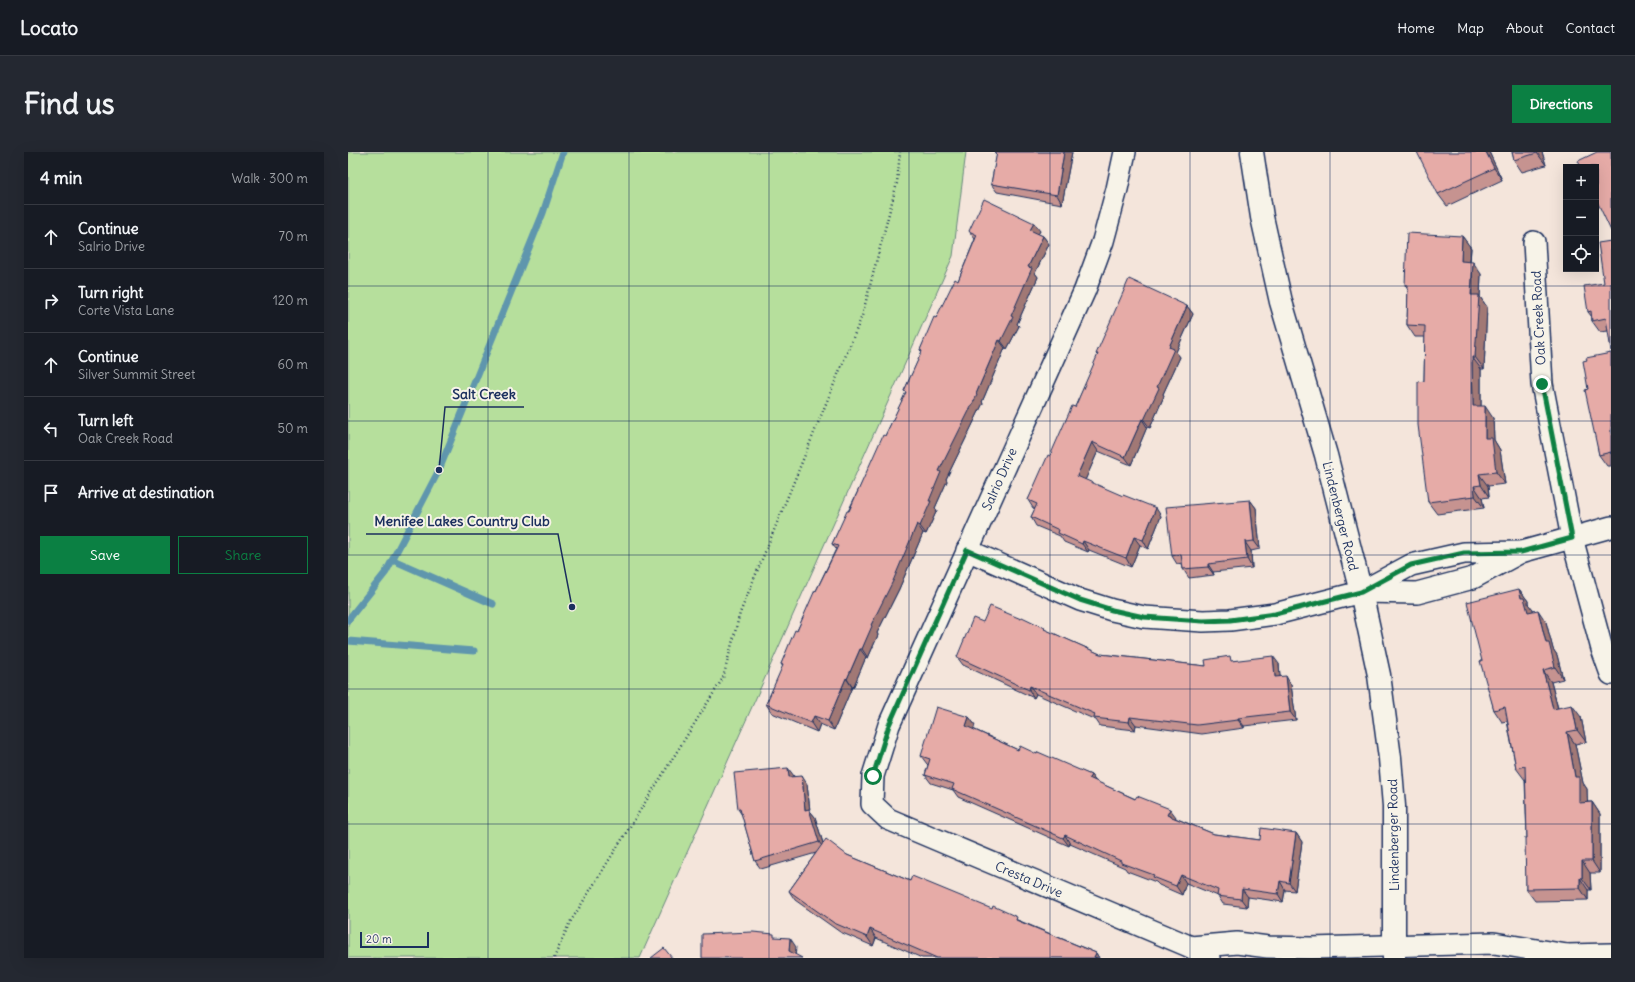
<!DOCTYPE html>
<html lang="en">
<head>
<meta charset="utf-8">
<style>
  body { margin:0; font-family:Delius,sans-serif; background:#242831; color:#f1f3f6 }
  .controls { position:absolute; right:12px; top:12px; display:grid; overflow:hidden; border-radius:0px; box-shadow:0 4px 16px #0002 }
  .controls button { width:36px; height:36px; display:grid; place-items:center; padding:0; border:0; border-bottom:1px solid #363941; background:#171b24; color:#f1f3f6; font:20px sans-serif }
  .scale { position:absolute; left:12px; bottom:10px; width:69px; box-sizing:border-box; padding-left:4px; border:2px solid #1b2f5e; border-top:0; font-size:11px; line-height:14px; white-space:nowrap; color:#1b2f5e; -webkit-text-stroke:3px #f7f3e8; paint-order:stroke }
  .stop { position:absolute; width:12px; height:12px; margin:-9px; border:3px solid #0b8043; border-radius:50%; background:#fff }
  .stop.end { background:#0b8043; border-color:#fff; box-shadow:0 1px 4px #0008 }
  .list { margin:0; padding:0; list-style:none }
  h2 { display:flex; justify-content:space-between; align-items:center; height:52px; margin:0; padding:0 16px; font-size:17px }
  h2 small { font-size:13px; font-weight:400; color:#9ea1a6 }
  .list li { display:grid; grid-template-columns:26px 1fr auto; gap:12px; align-items:center; box-sizing:border-box; height:64px; padding:0 16px; border-top:1px solid #363941 }
  .list b { display:block; font-size:15px; white-space:nowrap }
  .list p { margin:0; font-size:13px; white-space:nowrap; color:#9ea1a6 }
  .list em { font-size:13px; font-style:normal; color:#9ea1a6 }
  .actions { display:flex; gap:8px; padding:12px 16px }
  .actions a { flex:1; padding:9px 0; border:1px solid #0b8043; border-radius:0px; text-align:center; font-size:14px; color:#0b8043 }
  .actions .main { background:#0b8043; color:#fff }
  .icon { flex:none; width:22px; height:22px; fill:none; stroke:currentColor; stroke-width:2; stroke-linecap:round; stroke-linejoin:round }
  .map { position:relative; flex:none; width:1263px; height:806px; overflow:hidden; border-radius:0px }
  header { display:flex; align-items:center; gap:24px; box-sizing:border-box; height:56px; padding:0 20px; background:#171b24; border-bottom:1px solid #363941 }
  header strong { font-size:19px }
  nav { display:flex; gap:22px; margin-inline-start:auto; font-size:14px }
  .intro { display:flex; align-items:center; justify-content:space-between; box-sizing:border-box; height:96px; padding:0 24px }
  h1 { margin:0; font-size:28px }
  .button { padding:10px 18px; border-radius:0px; background:#0b8043; color:#fff; font-size:14px; font-weight:700 }
  main { display:flex; gap:24px; padding:0 24px }
  aside { flex:1; background:#171b24; border-radius:0px; box-shadow:0 4px 16px #0002 }
  .map>svg:first-child { display:block }
  .green { fill:#b6df9c; stroke:#68877d }
  .lines { fill:none; stroke-linecap:round; stroke-linejoin:round }
  .stream { stroke:#5e96ad; stroke-width:7 }
  .minor-casing { stroke:#1b2f5e; stroke-width:24 }
  .tertiary-casing { stroke:#1b2f5e; stroke-width:25 }
  .path { stroke:#1b2f5e; stroke-width:2.5; stroke-dasharray:1 3; stroke-linecap:butt }
  .minor { stroke:#f7f3e8; stroke-width:21 }
  .tertiary { stroke:#f7f3e8; stroke-width:22 }
  .wall { fill:#c69390; stroke:#1b2f5e }
  .shaded-wall { fill:#a17875; stroke:#1b2f5e }
  .building { fill:#e6aba7; stroke:#1b2f5e }
  .route { stroke:#0b8043; stroke-width:5 }
  .grid { fill:none; stroke:#1b2f5e; stroke-width:1; stroke-opacity:0.55 }
  .labels { text-anchor:middle; stroke-width:4; stroke-linejoin:round; paint-order:stroke }
  .street-label { font-size:13px; fill:#1b2f5e; stroke:#f7f3e8 }
  .leader { fill:none; stroke:#1b2f5e; stroke-width:1.5 }
  .callout-dot { fill:#1b2f5e; stroke:#f7f3e8; stroke-width:1.5 }
  .callout-label { font-size:14px; text-anchor:middle; font-weight:bold; fill:#1b2f5e; stroke:#f7f3e8; stroke-width:4; stroke-linejoin:round; paint-order:stroke }
</style>
</head>
<body>
<header>
<strong>Locato</strong>
<nav><a>Home</a><a>Map</a><a>About</a><a>Contact</a></nav>
</header>
<div class="intro"><h1>Find us</h1><a class="button">Directions</a></div>
<main>
<aside>
<h2>4 min<small>Walk · 300 m</small></h2>
<ul class="list">
<li><svg class="icon" aria-label="ahead" viewBox="0 0 24 24"><path d="M12 20V5M6 11l6-6 6 6"/></svg><div><b>Continue</b><p>Salrio Drive</p></div><em>70 m</em></li>
<li><svg class="icon" aria-label="right" viewBox="0 0 24 24"><path d="M7 20v-9h11M14 6l5 5-5 5"/></svg><div><b>Turn right</b><p>Corte Vista Lane</p></div><em>120 m</em></li>
<li><svg class="icon" aria-label="ahead" viewBox="0 0 24 24"><path d="M12 20V5M6 11l6-6 6 6"/></svg><div><b>Continue</b><p>Silver Summit Street</p></div><em>60 m</em></li>
<li><svg class="icon" aria-label="left" viewBox="0 0 24 24"><path d="M17 20v-9H6M10 6l-5 5 5 5"/></svg><div><b>Turn left</b><p>Oak Creek Road</p></div><em>50 m</em></li>
<li><svg class="icon" aria-label="arrive" viewBox="0 0 24 24"><path d="M6 21V4h12l-3 4 3 4H6"/></svg><div><b>Arrive at destination</b></div></li>
</ul>
<div class="actions"><a class="main">Save</a><a>Share</a></div>
</aside>
<div class="map">
<svg width="1263" height="806" viewBox="0 0 1263 806">
  <rect width="100%" height="100%" fill="#f4e5db"/>
  <filter id="ink" filterUnits="userSpaceOnUse"><feTurbulence type="fractalNoise" baseFrequency=".025" numOctaves="2"/><feDisplacementMap in="SourceGraphic" scale="8" xChannelSelector="R" yChannelSelector="G"/><feConvolveMatrix kernelMatrix="1 2 1 2 8 2 1 2 1" color-interpolation-filters="sRGB"/></filter>
  <g filter="url(#ink)">
    <!-- green -->
    <polygon class="green" points="0,0 618,0 605,104 292,806 0,806"/>
    <g class="lines">
      <!-- stream -->
      <g class="stream">
        <polyline points="45,408 145,452"/>
        <polyline points="0,468 38,420 91,318 195,61 215,0"/>
        <polyline points="0,489 126,499"/>
      </g>
      <!-- minor casing -->
      <g class="minor-casing">
        <g id="minor">
          <polyline points="777,0 769,37 755,89 737,138 541,573 525,624 524,652 540,667 843,795 861,806"/>
          <polyline points="1186,90 1194,232 1224,386 1254,497 1263,522"/>
          <polyline points="619,398 732,448 764,458 796,465 855,469 882,468 927,462 1013,440 1063,413 1116,401 1173,400"/>
          <polyline points="1014,440 1069,441 1125,426 1173,400 1263,375"/>
          <polyline points="843,795 889,791 920,795 963,796 1146,791 1219,803"/>
          <polyline points="1206,806 1219,803 1263,802"/>
        </g>
      </g>
      <!-- tertiary casing -->
      <g class="tertiary-casing">
        <polyline id="tertiary" points="904,0 914,65 933,150 978,303 1013,440 1031,523 1042,606 1046,654 1046,806"/>
      </g>
      <!-- path -->
      <polyline class="path" points="206,806 221,772 375,526 392,461 514,164 549,31 552,0"/>
      <!-- minor -->
      <use href="#minor" class="minor"/>
      <!-- tertiary -->
      <use href="#tertiary" class="tertiary"/>
    </g>
    <!-- wall -->
    <g class="wall">
      <polygon points="647,0 724,0 714,52 649,40 643,32 649,2"/>
      <polygon points="1141,0 1154,28 1099,54 1090,42"/>
      <polygon points="1164,0 1194,0 1198,13 1174,20 1166,8"/>
      <polygon points="621,79 692,79 690,82 695,84 701,92 687,121 690,125 669,172 671,174 659,197 657,196 634,250 635,251 598,327 599,329 587,356 589,358 578,382 575,381 551,437 529,481 530,483 520,506 518,505 505,536 504,535 486,578 472,572 469,580 424,561 418,552 435,515 433,512 488,397 484,392 537,284 558,241 556,239 574,200 572,198 588,166 610,129 627,87"/>
      <polygon points="1114,84 1123,96 1122,110 1133,122 1132,145 1139,155 1136,217 1133,217 1133,254 1145,266 1146,288 1152,298 1157,332 1140,334 1141,345 1134,346 1136,356 1089,362 1080,350 1076,229 1077,185 1067,185 1059,173 1060,138 1057,133"/>
      <polygon points="1256,131 1260,179 1252,180 1244,169 1244,165 1240,160"/>
      <polygon points="839,154 845,162 828,200 832,205 815,242 816,244 802,276 799,275 783,313 750,299 737,328 813,364 800,397 792,393 783,415 741,398 740,400 716,390 712,384 688,374 683,365 687,357 685,356 680,348 727,255 750,204 748,202"/>
      <polygon points="1263,201 1263,314 1259,314 1251,303 1240,237 1239,208"/>
      <polygon points="902,348 908,356 912,397 903,399 904,416 865,420 866,423 841,426 835,417 834,411 829,412 824,404"/>
      <polygon points="1171,437 1180,449 1180,452 1185,459 1198,470 1205,497 1209,503 1215,527 1203,530 1210,556 1233,565 1238,590 1227,592 1235,631 1239,637 1239,650 1244,650 1252,662 1252,721 1242,721 1243,738 1240,738 1240,748 1187,749 1178,737 1179,686 1177,628 1168,616 1159,569 1154,570 1146,558 1134,509"/>
      <polygon points="673,467 752,502 858,514 886,509 931,512 932,525 943,533 948,568 896,574 896,576 854,582 788,573 787,578 752,574 748,568 688,542 686,546 615,513 609,505 635,470"/>
      <polygon points="621,565 627,573 625,577 670,598 689,602 743,623 747,629 828,665 827,666 866,682 912,688 948,681 954,690 947,739 937,738 935,750 900,745 899,755 875,752 870,744 838,731 834,743 811,733 808,730 779,719 777,716 722,692 721,694 610,645 605,638 583,631 577,623 580,613 579,612 573,604"/>
      <polygon points="446,625 459,632 462,659 467,665 475,691 499,703 562,729 672,769 748,801 751,806 574,806 528,786 525,794 492,780 447,748 441,739 468,701 413,717 407,709 394,663 390,657"/>
    </g>
    <!-- shaded-wall -->
    <g class="shaded-wall">
      <polygon points="716,0 724,0 714,52 709,43"/>
      <polygon points="1138,0 1141,0 1154,28 1146,16"/>
      <polygon points="1189,0 1194,0 1198,13 1189,1"/>
      <polygon points="686,71 692,79 688,86 682,78"/>
      <polygon points="695,84 701,92 687,121 690,125 669,172 671,174 659,197 653,189 663,164 680,115"/>
      <polygon points="1114,84 1123,96 1121,121 1113,109"/>
      <polygon points="1125,110 1133,122 1132,145 1139,155 1136,217 1127,205 1123,143"/>
      <polygon points="839,154 845,162 828,200 832,205 815,242 816,244 802,276 796,268 809,235 821,195"/>
      <polygon points="651,188 657,196 634,250 635,251 598,327 599,329 587,356 589,358 578,382 572,374 591,319 628,242"/>
      <polygon points="1124,205 1133,217 1133,266 1125,254"/>
      <polygon points="1137,254 1145,266 1146,288 1152,298 1157,332 1148,320 1137,286"/>
      <polygon points="794,267 799,275 783,313 777,305"/>
      <polygon points="744,290 750,299 735,333 729,324"/>
      <polygon points="1131,322 1140,334 1141,345 1133,333"/>
      <polygon points="1126,334 1134,346 1136,356 1127,344"/>
      <polygon points="902,348 908,356 912,397 906,389"/>
      <polygon points="808,356 813,364 800,397 795,388"/>
      <polygon points="569,372 575,381 551,437 529,481 530,483 520,506 514,497 523,473"/>
      <polygon points="786,385 792,393 783,415 778,406"/>
      <polygon points="735,389 741,398 740,400 734,392"/>
      <polygon points="897,390 903,399 904,416 899,407"/>
      <polygon points="860,412 865,420 866,423 860,415"/>
      <polygon points="1171,437 1180,449 1180,452 1185,458 1189,472 1180,460 1173,446"/>
      <polygon points="1190,458 1198,470 1205,497 1209,503 1215,527 1207,515 1198,491"/>
      <polygon points="512,497 518,505 505,536 499,527"/>
      <polygon points="925,504 931,512 933,534 927,525"/>
      <polygon points="1195,518 1203,530 1213,569 1205,557"/>
      <polygon points="938,524 943,533 948,568 942,560"/>
      <polygon points="498,526 504,535 486,578 480,569"/>
      <polygon points="682,534 688,542 686,546 681,538"/>
      <polygon points="1224,553 1233,565 1238,590 1229,578"/>
      <polygon points="466,564 472,572 469,580 463,571"/>
      <polygon points="621,565 627,573 624,582 618,574"/>
      <polygon points="782,565 788,573 787,578 781,570"/>
      <polygon points="890,566 896,574 896,576 890,568"/>
      <polygon points="1219,580 1227,592 1235,631 1239,637 1240,663 1231,651 1227,625"/>
      <polygon points="440,616 446,624 447,633 441,625"/>
      <polygon points="743,623 749,631 741,626"/>
      <polygon points="454,624 459,632 462,659 467,665 477,698 471,690 457,658"/>
      <polygon points="1244,650 1252,662 1252,721 1244,709"/>
      <polygon points="822,657 828,665 825,672 819,663"/>
      <polygon points="948,681 954,690 947,739 941,731"/>
      <polygon points="717,683 722,692 721,694 715,686"/>
      <polygon points="1234,709 1242,721 1243,738 1234,726"/>
      <polygon points="833,723 838,731 834,743 828,734"/>
      <polygon points="1232,726 1240,738 1240,748 1232,736"/>
      <polygon points="932,729 937,738 935,750 930,742"/>
      <polygon points="894,737 900,745 899,755 893,747"/>
      <polygon points="522,777 528,786 525,794 519,785"/>
      <polygon points="442,786 448,795 447,806 441,799"/>
      <polygon points="748,801 751,806 747,806 746,805"/>
    </g>
    <!-- building -->
    <g class="building">
      <polygon points="649,0 716,0 709,43 643,32"/>
      <polygon points="1069,0 1138,0 1146,16 1090,42"/>
      <polygon points="1164,0 1189,0 1189,1 1166,8"/>
      <polygon points="1249,0 1263,0 1263,79 1248,47 1248,15 1233,15 1230,9"/>
      <polygon points="636,47 686,71 682,78 695,84 680,115 684,116 663,164 665,165 653,189 651,188 628,242 629,243 591,319 593,320 581,349 583,349 572,374 569,372 545,429 523,473 524,474 514,497 512,497 499,527 498,526 480,569 466,564 463,571 418,552 435,513 433,512 447,478 449,479 467,438 468,439 490,394 484,392 499,359 501,359 535,283 537,284 558,240 556,239 574,199 572,198 586,165 588,166 607,127 610,129 629,83 621,79"/>
      <polygon points="1059,81 1114,84 1113,109 1125,110 1123,143 1131,143 1127,205 1124,205 1125,254 1137,254 1137,286 1144,286 1148,320 1131,322 1133,333 1126,334 1127,344 1080,350 1070,273 1070,230 1076,229 1077,174 1059,173 1060,133 1057,133"/>
      <polygon points="1263,89 1263,199 1258,166 1244,169 1243,159 1240,160 1236,134 1256,131 1250,91"/>
      <polygon points="781,127 839,154 821,195 826,197 809,235 811,236 796,268 794,267 777,305 744,290 729,324 775,344 775,343 808,356 795,388 786,385 778,406 735,389 734,392 710,381 711,378 683,365 689,352 680,348 700,303 702,304 724,254 727,255 750,202 748,202"/>
      <polygon points="1263,201 1263,302 1263,300 1251,303 1237,238 1240,237 1235,209 1239,208 1238,206"/>
      <polygon points="902,348 906,389 897,390 899,407 860,412 860,415 835,417 833,402 824,404 818,355"/>
      <polygon points="1171,437 1173,446 1176,446 1180,460 1190,458 1198,491 1201,491 1207,515 1195,518 1205,557 1224,553 1229,578 1219,580 1227,625 1231,625 1231,651 1244,650 1244,709 1234,709 1234,726 1232,726 1232,736 1178,737 1177,686 1179,686 1177,614 1168,616 1157,555 1146,558 1132,509 1134,509 1119,450"/>
      <polygon points="642,454 673,467 674,465 697,476 696,477 752,502 858,514 857,508 882,504 883,509 925,504 927,525 938,524 942,560 890,566 890,568 849,573 782,565 781,570 746,566 747,562 682,534 681,538 609,505 625,466 635,470"/>
      <polygon points="588,555 621,565 618,574 670,598 672,594 689,602 690,600 743,623 741,626 787,647 789,644 822,657 819,663 866,682 912,688 913,676 948,681 941,731 932,729 930,742 894,737 893,747 869,744 870,738 833,723 828,734 805,725 806,723 773,711 773,709 717,683 715,686 604,637 606,632 577,623 582,607 573,604"/>
      <polygon points="440,616 441,625 454,624 457,658 461,657 471,690 407,709 392,657 390,657 386,621"/>
      <polygon points="478,687 499,703 562,729 564,724 644,757 645,754 669,765 668,768 748,801 746,805 749,806 589,806 522,777 519,785 486,771 441,739"/>
      <polygon points="405,780 426,782 426,785 442,786 441,799 454,806 354,806 354,782"/>
      <polygon points="316,796 324,806 303,806"/>
    </g>
  </g>
  <g class="lines" filter="url(#ink)">
    <!-- route -->
    <polyline class="route" points="525,624 541,573 619,398 732,448 764,458 796,465 855,469 882,468 927,462 1013,440 1063,413 1116,401 1173,400 1224,386 1194,232"/>
  </g>
  <!-- grid -->
  <path class="grid" d="M140 0V806M281 0V806M421 0V806M561 0V806M702 0V806M842 0V806M982 0V806M1123 0V806M0 134H1263M0 269H1263M0 403H1263M0 537H1263M0 672H1263"/>
  <g class="labels">
    <!-- street labels -->
    <g class="street-label">
      <text transform="translate(1190 166) rotate(-93)" y="5">Oak Creek Road</text>
      <text transform="translate(651 327) rotate(-66)" y="5">Salrio Drive</text>
      <text transform="translate(993 364) rotate(76)" y="5">Lindenberger Road</text>
      <text transform="translate(1045 683) rotate(-91)" y="5">Lindenberger Road</text>
      <text transform="translate(681 727) rotate(23)" y="5">Cresta Drive</text>
    </g>
  </g>
  <!-- callouts -->
  <path class="leader" d="M91 318L97 255H176M224 455L210 382H18"/>
  <g class="callout-dot">
    <circle cx="91" cy="318" r="4"/>
    <circle cx="224" cy="455" r="4"/>
  </g>
  <g class="callout-label">
    <text x="136" y="247">Salt Creek</text>
    <text x="114" y="374">Menifee Lakes Country Club</text>
  </g>
</svg>
<div class="controls">
<button>+</button>
<button>−</button>
<button><svg class="icon" aria-label="locate" viewBox="0 0 24 24"><circle cx="12" cy="12" r="6"/><path d="M12 2v4M12 18v4M2 12h4M18 12h4"/></svg></button>
</div>
<div class="scale">20 m</div>
<div class="stop" style="left:525px;top:624px"></div>
<div class="stop end" style="left:1194px;top:232px"></div>
</div>
</main>
</body>
</html>
